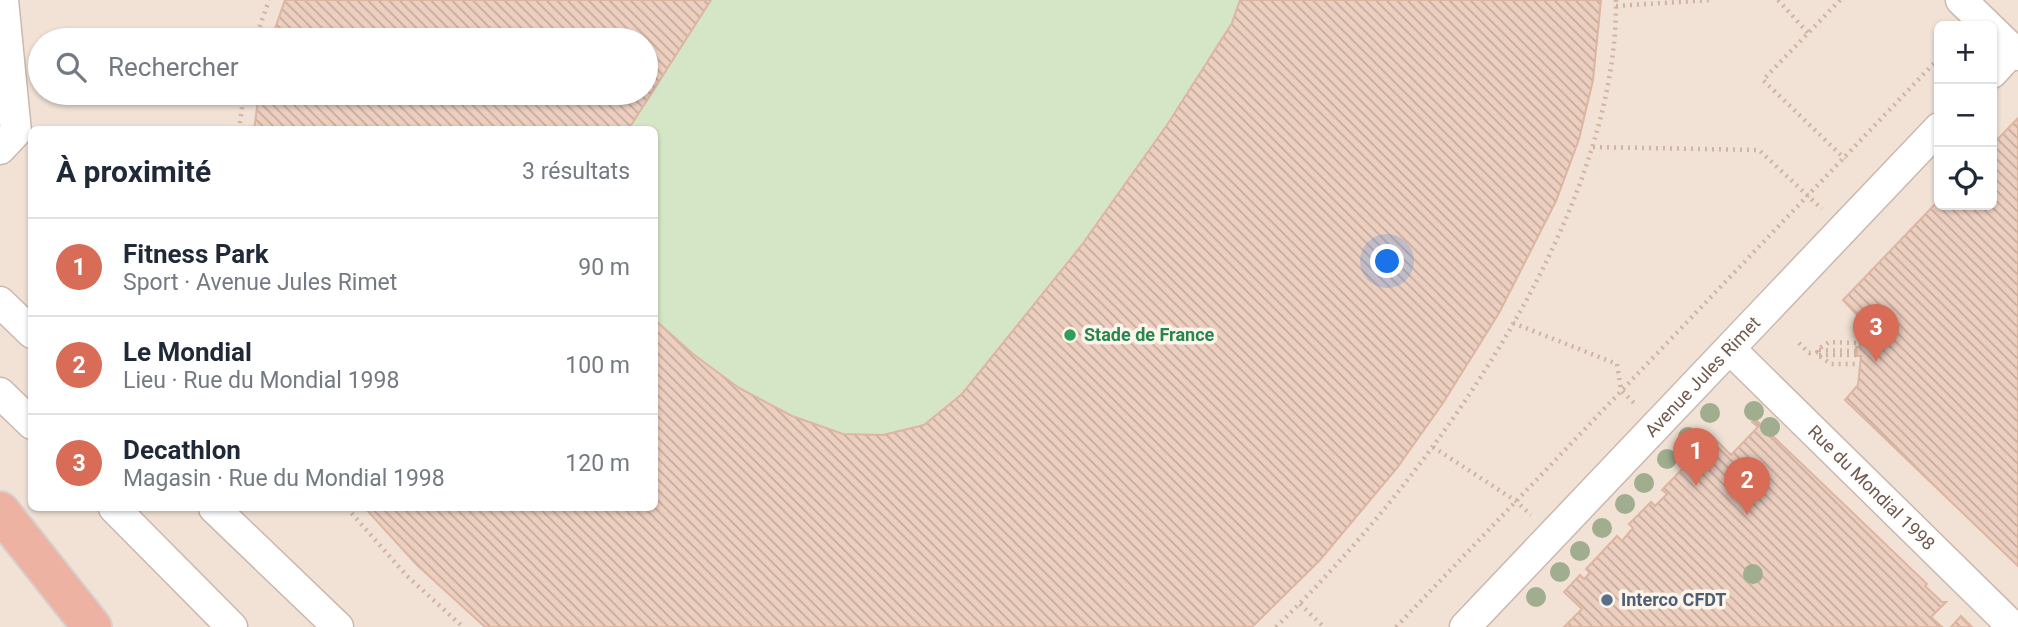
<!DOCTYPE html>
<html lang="fr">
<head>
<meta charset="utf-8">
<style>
  body { margin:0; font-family:Roboto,sans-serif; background:#f6f6f7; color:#1f2937 }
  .controls { position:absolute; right:21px; top:21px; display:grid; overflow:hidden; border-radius:10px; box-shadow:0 2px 5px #0004 }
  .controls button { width:63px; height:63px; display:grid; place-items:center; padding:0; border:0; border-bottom:2px solid #e0e1e3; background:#fff; color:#1f2937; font:35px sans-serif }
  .you { position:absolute; left:1388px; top:262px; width:24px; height:24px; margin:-18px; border:5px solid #fff; border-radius:50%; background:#1a73e8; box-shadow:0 0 0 10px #1a73e833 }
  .badge { display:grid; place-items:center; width:46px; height:46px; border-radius:50%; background:#d86c56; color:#fff; font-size:23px; font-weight:700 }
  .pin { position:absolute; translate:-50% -58px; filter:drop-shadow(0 2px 4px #0008) }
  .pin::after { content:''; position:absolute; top:37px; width:24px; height:21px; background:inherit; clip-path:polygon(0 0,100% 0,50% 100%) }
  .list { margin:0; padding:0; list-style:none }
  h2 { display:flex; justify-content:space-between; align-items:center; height:91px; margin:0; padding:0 28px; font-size:30px }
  h2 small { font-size:23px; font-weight:400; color:#747a83 }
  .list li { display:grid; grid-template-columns:46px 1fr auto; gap:21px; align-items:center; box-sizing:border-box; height:98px; padding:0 28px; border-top:2px solid #e0e1e3 }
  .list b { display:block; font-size:26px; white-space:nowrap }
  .list p { margin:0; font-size:23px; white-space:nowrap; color:#747a83 }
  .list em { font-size:23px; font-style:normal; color:#747a83 }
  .icon { flex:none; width:38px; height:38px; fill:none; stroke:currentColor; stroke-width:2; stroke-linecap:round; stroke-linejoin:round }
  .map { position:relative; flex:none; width:2018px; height:627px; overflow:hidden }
  .search { position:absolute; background:#fff; box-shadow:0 2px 5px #0004; left:28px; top:28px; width:630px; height:77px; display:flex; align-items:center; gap:18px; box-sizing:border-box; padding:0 24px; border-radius:38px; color:#747a83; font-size:26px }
  .panel { position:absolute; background:#fff; box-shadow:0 2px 5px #0004; left:28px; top:126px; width:630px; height:385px; border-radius:10px }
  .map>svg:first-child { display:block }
  .residential { fill:#f1e2d5; fill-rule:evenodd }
  .green { fill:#d5e6c6 }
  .building { fill:url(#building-back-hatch); stroke:#deb5a2; stroke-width:2 }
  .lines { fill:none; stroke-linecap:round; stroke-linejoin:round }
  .minor-casing { stroke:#cbb8ad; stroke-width:33 }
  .highway-casing { stroke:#d7d0cd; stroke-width:42 }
  .path { stroke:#d1b3a3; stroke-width:4.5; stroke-dasharray:2 5; stroke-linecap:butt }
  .minor { stroke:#fff; stroke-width:30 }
  .highway { stroke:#eeb2a2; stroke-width:38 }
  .tree { fill:#a0ad8e }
  .leisure-dot { fill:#2e9e5b; stroke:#fdf5eb; stroke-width:2.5 }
  .service-dot { fill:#5c6f8a; stroke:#fdf5eb; stroke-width:2.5 }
  .labels { text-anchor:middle; stroke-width:7; stroke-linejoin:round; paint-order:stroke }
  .leisure-label { font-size:18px; font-weight:bold; fill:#27864d; stroke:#fdf5eb; text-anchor:start }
  .street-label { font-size:18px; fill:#71584d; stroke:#fdf5eb }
  .service-label { font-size:18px; font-weight:bold; fill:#4e5e75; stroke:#fdf5eb; text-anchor:start }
</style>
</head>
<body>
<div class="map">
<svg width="2018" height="627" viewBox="0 0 2018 627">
  <defs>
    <pattern id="building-back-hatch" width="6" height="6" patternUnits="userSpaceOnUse" patternTransform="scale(1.75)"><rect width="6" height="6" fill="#edcfc0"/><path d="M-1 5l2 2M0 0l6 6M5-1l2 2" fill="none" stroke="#c4ab9e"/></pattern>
  </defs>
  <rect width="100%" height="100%" fill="#faf1e6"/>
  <!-- residential -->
  <path class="residential" d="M0 0H2018V627H0ZM1939 26H1992V205H1939ZM40 40H646V93H40ZM32 130H654V508H32Z"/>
  <!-- green -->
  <path class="green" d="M285 0H1601C1598 46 1593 92 1579 136 1567 179 1548 219 1528 258 1458 398 1363 518 1252 627H485L417 565 365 508H654V130H254L259 93H646V40H271Z"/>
  <!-- building -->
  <g class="building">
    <polygon points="285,0 711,0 628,130 254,130 259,93 646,93 646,40 271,40"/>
    <polygon points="1240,0 1601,0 1593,80 1579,139 1556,201 1499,313 1443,403 1397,468 1320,560 1252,627 485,627 417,565 365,508 654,508 654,319 693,354 739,388 792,416 843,434 883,435 924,425 962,394 1081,246 1167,125 1232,23"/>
    <polygon points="2018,118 2018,566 1845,400 1858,385 1861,356 1857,356 1856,347 1860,347 1858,316 1843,300 1939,200 1939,205 1992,205 1992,145"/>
    <polygon points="1755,419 1927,584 1925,586 1942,602 1946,602 1931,617 1942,627 1564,627 1582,609 1564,592 1580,575 1584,579 1590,573 1586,569 1617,536 1622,541 1633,528 1629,524 1651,502 1655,506 1667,494 1662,490 1691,460 1695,464 1702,458 1697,454 1713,437 1731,455 1758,427 1752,422"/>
    <polygon points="1961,616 1972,627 1951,627"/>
  </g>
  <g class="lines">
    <!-- minor casing -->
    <g class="minor-casing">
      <g id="minor">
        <polyline points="1961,0 1988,26"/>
        <polyline points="1992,30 2018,55"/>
        <polyline points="1992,73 2013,50"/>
        <polyline points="0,149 16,132 3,0"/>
        <polyline points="0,302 32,333"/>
        <path id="s1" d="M1730 349 2013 627"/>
        <polyline points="0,393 32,424"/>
        <polyline points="114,508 232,627"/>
        <polyline points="214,508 338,627"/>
        <path id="s2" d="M1465 627 1939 128"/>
      </g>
    </g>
    <!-- highway casing -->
    <g class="highway-casing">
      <polyline id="highway" points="0,511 92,627"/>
    </g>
    <!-- path -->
    <g class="path">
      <polyline points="1778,0 1808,33"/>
      <polyline points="1840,0 1763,80 1845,159"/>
      <polyline points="1616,6 1710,0"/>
      <polyline points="255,40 269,0"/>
      <polyline points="239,130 244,93"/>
      <polyline points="1593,147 1759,150 1822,209"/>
      <polyline points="1513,323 1617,364 1621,390 1636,405"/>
      <polyline points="1799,343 1809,353 1818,352"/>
      <polyline points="1856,343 1829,342 1817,350 1818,355 1831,364 1857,364"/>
      <polyline points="1819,350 1857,351"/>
      <polyline points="1819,355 1857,355"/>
      <polyline points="1433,447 1516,501 1531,515"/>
      <polyline points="347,508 407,576 463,627"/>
      <polyline points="1300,604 1324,627"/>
      <path d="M1276 627C1427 481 1618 218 1616 0"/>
      <polyline points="1396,627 1939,58"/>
    </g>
    <!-- minor -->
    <use href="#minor" class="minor"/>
    <!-- highway -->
    <use href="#highway" class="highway"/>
  </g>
  <!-- trees -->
  <g class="tree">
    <circle cx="1754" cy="411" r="10"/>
    <circle cx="1710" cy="413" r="10"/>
    <circle cx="1770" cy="427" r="10"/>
    <circle cx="1688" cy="437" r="10"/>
    <circle cx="1667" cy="459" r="10"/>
    <circle cx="1644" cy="483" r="10"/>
    <circle cx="1625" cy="504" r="10"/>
    <circle cx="1602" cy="528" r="10"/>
    <circle cx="1580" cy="551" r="10"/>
    <circle cx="1560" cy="572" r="10"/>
    <circle cx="1753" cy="574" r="10"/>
    <circle cx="1536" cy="597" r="10"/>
  </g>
  <!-- markers -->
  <circle class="leisure-dot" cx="1070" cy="335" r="7"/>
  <circle class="service-dot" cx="1607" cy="600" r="7"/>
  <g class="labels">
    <!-- leisure labels -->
    <g class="leisure-label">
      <text x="1084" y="341">Stade de France</text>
    </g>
    <!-- street labels -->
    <g class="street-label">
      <text dy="6" stroke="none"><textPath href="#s2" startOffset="345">Avenue Jules Rimet</textPath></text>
      <text dy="6" stroke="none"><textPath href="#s1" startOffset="198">Rue du Mondial 1998</textPath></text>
    </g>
    <!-- service labels -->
    <g class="service-label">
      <text x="1621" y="606">Interco CFDT</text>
    </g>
  </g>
</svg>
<div class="controls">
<button>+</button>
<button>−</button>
<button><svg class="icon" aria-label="locate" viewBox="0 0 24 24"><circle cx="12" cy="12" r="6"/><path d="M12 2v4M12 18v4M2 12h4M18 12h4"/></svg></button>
</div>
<div class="you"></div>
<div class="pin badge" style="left:1696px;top:486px">1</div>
<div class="pin badge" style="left:1747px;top:515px">2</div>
<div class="pin badge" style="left:1876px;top:362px">3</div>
<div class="search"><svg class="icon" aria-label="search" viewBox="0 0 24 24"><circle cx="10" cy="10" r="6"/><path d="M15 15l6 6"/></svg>Rechercher</div>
<section class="panel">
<h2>À proximité<small>3 résultats</small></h2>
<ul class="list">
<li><span class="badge">1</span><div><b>Fitness Park</b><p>Sport · Avenue Jules Rimet</p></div><em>90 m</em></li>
<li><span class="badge">2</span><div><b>Le Mondial</b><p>Lieu · Rue du Mondial 1998</p></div><em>100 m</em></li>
<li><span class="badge">3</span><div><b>Decathlon</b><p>Magasin · Rue du Mondial 1998</p></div><em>120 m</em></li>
</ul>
</section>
</div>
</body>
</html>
